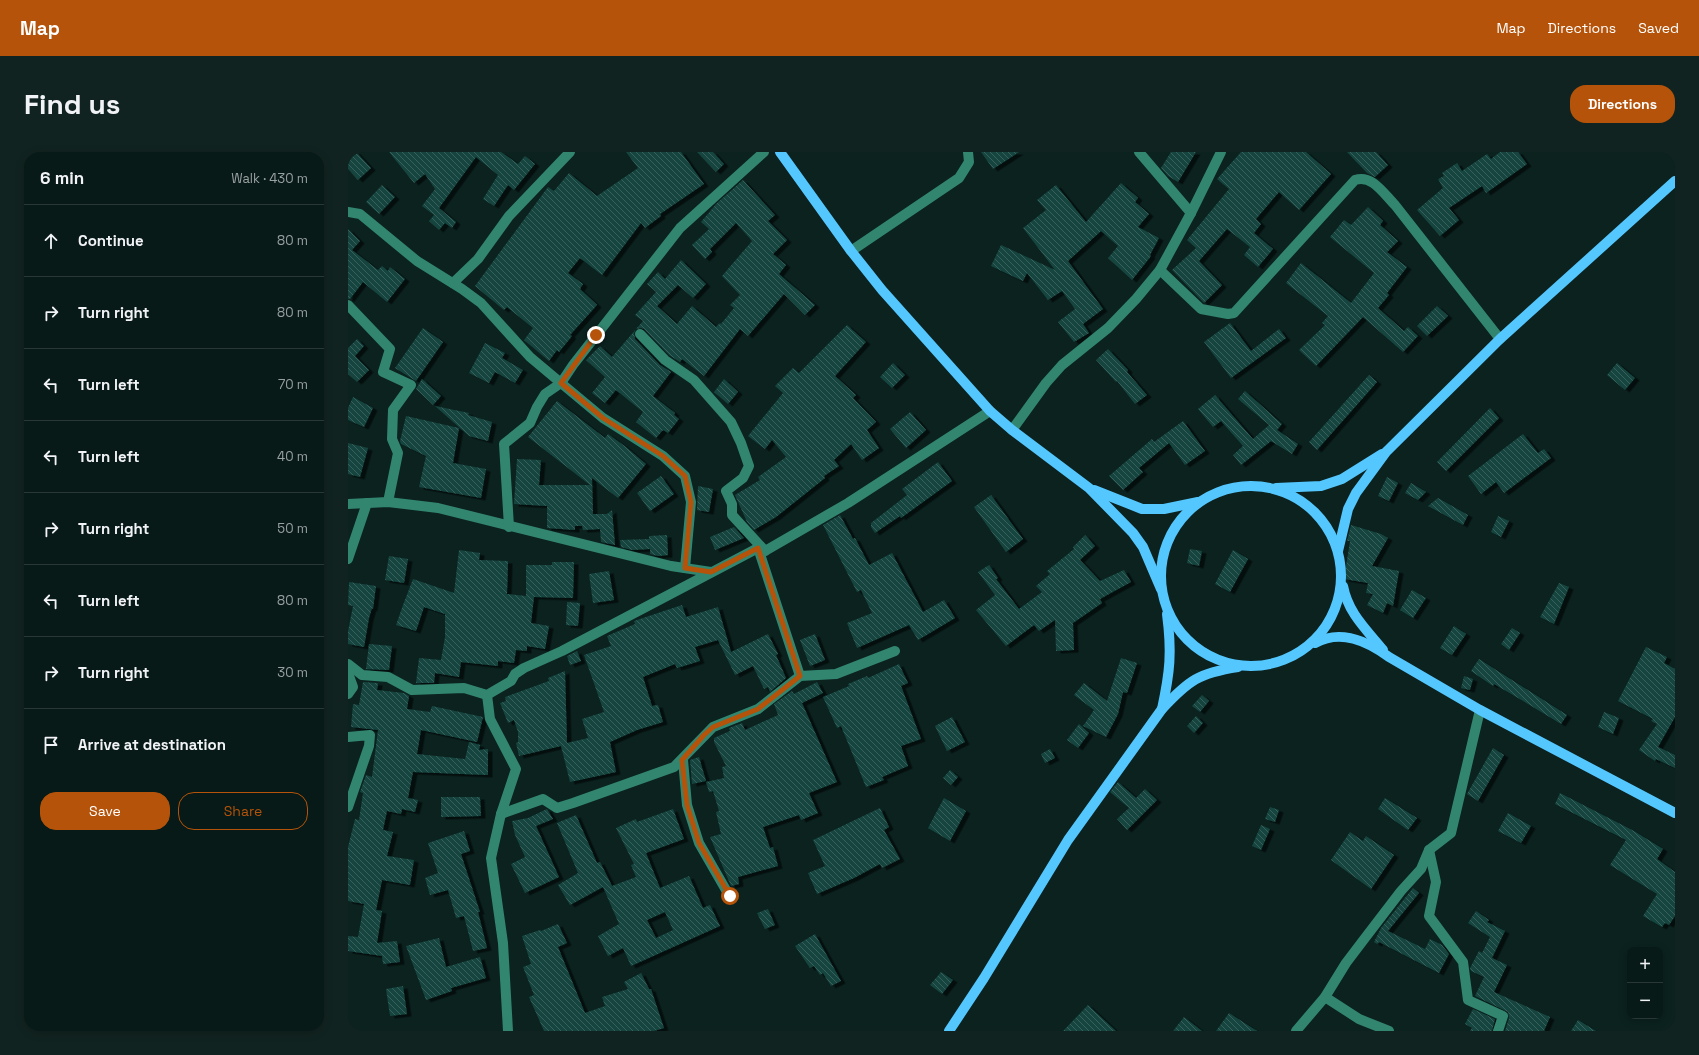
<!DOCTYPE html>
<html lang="en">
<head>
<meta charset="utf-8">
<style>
  body { margin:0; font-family:"Space Grotesk",sans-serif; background:#112320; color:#f1f3f6 }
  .controls { position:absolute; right:12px; bottom:12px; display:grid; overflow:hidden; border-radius:8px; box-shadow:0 2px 10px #0003 }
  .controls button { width:36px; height:36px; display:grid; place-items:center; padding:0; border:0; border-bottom:1px solid #293836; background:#081a17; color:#f1f3f6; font:20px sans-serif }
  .stop { position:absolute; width:12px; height:12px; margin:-9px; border:3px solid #b45309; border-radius:50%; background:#fff }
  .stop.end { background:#b45309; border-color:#fff; box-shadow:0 1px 4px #0008 }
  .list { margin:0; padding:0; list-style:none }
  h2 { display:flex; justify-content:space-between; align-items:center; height:52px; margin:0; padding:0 16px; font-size:17px }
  h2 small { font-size:13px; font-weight:400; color:#98a1a1 }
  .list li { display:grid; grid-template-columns:26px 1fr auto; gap:12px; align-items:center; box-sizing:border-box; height:72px; padding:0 16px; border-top:1px solid #293836 }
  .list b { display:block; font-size:15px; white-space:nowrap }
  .list em { font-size:13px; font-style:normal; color:#98a1a1 }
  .actions { display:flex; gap:8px; padding:12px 16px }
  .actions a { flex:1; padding:9px 0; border:1px solid #b45309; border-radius:16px; text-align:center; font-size:14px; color:#b45309 }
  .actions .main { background:#b45309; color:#fff }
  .icon { flex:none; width:22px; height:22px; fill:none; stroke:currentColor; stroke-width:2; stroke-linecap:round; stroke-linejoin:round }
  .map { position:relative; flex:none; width:1327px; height:879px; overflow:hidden; border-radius:16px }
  header { display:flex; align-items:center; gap:24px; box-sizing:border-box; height:56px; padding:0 20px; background:#b45309; color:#fff }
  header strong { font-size:19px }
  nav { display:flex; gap:22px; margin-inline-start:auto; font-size:14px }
  .intro { display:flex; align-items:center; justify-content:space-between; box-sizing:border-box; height:96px; padding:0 24px }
  h1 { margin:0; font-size:28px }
  .button { padding:10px 18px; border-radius:16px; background:#b45309; color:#fff; font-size:14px; font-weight:700 }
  main { display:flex; gap:24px; padding:0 24px }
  aside { flex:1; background:#081a17; border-radius:16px; box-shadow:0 2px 10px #0003 }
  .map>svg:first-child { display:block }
  .building { fill:url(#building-back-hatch); fill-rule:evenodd; filter:url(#shadow) }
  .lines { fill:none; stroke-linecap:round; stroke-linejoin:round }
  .minor { stroke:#328670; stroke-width:10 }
  .major { stroke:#54c7ff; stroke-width:10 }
  .route { stroke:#b45309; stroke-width:5 }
</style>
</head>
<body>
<header>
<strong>Map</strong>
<nav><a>Map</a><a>Directions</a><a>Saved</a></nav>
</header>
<div class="intro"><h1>Find us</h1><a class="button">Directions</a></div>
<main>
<aside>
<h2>6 min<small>Walk · 430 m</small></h2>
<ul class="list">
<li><svg class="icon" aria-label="ahead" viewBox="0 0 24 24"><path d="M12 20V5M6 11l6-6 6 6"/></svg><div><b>Continue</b></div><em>80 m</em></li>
<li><svg class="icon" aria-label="right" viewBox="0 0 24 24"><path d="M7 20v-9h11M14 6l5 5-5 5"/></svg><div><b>Turn right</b></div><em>80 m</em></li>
<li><svg class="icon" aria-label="left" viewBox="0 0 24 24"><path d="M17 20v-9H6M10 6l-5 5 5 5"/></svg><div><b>Turn left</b></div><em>70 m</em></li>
<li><svg class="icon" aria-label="left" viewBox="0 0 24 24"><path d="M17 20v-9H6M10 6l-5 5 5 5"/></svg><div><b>Turn left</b></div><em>40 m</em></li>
<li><svg class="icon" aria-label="right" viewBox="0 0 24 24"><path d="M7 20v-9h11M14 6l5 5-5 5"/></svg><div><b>Turn right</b></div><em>50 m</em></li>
<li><svg class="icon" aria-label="left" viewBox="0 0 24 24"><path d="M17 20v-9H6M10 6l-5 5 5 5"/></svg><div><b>Turn left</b></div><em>80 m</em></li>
<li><svg class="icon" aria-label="right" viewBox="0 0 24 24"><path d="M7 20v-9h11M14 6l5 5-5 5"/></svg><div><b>Turn right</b></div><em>30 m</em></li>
<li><svg class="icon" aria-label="arrive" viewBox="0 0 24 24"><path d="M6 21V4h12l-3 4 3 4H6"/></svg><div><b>Arrive at destination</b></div></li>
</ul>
<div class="actions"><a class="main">Save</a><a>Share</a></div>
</aside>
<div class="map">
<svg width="1327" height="879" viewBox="0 0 1327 879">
  <defs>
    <pattern id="building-back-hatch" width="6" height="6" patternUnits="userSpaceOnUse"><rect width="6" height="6" fill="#164540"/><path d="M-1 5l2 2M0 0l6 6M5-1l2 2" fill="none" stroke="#37615c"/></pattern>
    <filter id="shadow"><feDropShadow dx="4.5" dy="2.5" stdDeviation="0" flood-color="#0009"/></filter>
  </defs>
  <rect width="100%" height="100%" fill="#0b221f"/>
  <!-- building -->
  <g class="building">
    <polygon points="0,0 8,0 23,16 10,28 0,17"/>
    <polygon points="41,0 153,0 170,12 177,4 187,12 166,38 160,33 146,54 135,47 150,23 128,5 91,56 108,70 104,76 97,71 91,78 81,69 86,63 74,54 87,37 77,22 66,31"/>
    <polygon points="278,0 333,0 356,32 312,62 313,64 297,76 293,71 254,123 232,106 220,121 235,132 232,137 249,153 222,183 224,184 211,200 209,198 201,209 176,188 185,176 159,155 156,158 127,134 200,35 206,39 221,21 249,44 290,16"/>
    <polygon points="349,0 365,0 376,12 368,20"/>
    <polygon points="633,0 671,0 645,17"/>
    <polygon points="823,0 848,0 830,30 820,24 813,16"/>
    <polygon points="893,0 958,0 983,22 951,58 931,40 908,67 913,72 906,81 925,97 910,115 896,103 902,95 879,77 851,109 874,133 856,151 824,118 848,96 839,88 881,37 869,27"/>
    <polygon points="999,0 1028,0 1040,13 1027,25 1019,21"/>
    <polygon points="1152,0 1170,0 1179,12 1138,41 1134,34 1101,56 1111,68 1092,84 1069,58 1095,36 1090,27 1096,24 1094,21 1109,11 1114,19 1139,2 1143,7"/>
    <polygon points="395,28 427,63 420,69 439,88 425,102 438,113 431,122 467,153 457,163 436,142 400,184 392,177 356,224 334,207 332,210 321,203 296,177 293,176 288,177 286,181 287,187 312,213 323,220 305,244 327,261 326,263 331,267 320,281 315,278 308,286 288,270 295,260 268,238 257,251 244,241 257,225 238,208 252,194 264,205 295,169 287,163 308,140 299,132 310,120 317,127 333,108 358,132 345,146 330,133 309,154 329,172 344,154 368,175 372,171 373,172 386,156 382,153 392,143 374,124 404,89 388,71 362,97 364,100 357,107 344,93 361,77 353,70 369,51"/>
    <polygon points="773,31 790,46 787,50 801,62 790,75 811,86 802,103 803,104 784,128 760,106 770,94 753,79 720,109 755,157 735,172 741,181 726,190 710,170 727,157 714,139 700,148 679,121 675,129 643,114 653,93 707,118 675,76 698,58 689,48 708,33 738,70"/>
    <polygon points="34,33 47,45 31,62 18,50"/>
    <polygon points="1020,55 1035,69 1032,73 1050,89 1039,100 1059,115 1039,141 1041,143 1030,156 1056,179 1060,175 1070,184 1055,200 1015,165 968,214 951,198 977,173 974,171 980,164 938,131 953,111 1003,151 1026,121 982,85 996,68 1003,73"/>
    <polygon points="0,77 12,89 4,98 30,118 34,114 40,119 42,115 57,127 39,150 15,130 2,147 0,147"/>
    <polygon points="1089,154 1100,164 1079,184 1069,174"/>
    <polygon points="882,171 903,199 931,177 938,186 883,226 856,190"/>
    <polygon points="499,173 518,190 487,224 508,243 505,246 528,270 519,278 531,296 514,308 503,292 486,308 491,314 476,324 477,326 428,365 406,378 399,370 387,343 412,328 410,325 438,305 424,288 417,297 400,284 435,241 427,234 445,216 451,221"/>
    <polygon points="75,176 95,190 68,229 47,216"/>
    <polygon points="9,187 16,194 7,204 21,218 9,230 0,222 0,196"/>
    <polygon points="137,191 157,201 154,206 175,218 167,231 147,220 141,231 121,221"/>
    <polygon points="760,197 780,218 779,220 799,243 787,252 769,229 768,230 748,208"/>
    <polygon points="545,211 557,223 544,236 532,225"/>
    <polygon points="1269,211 1287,226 1277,238 1259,223"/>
    <polygon points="1021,223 1029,230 969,298 961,290"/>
    <polygon points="74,227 93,244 85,253 68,237"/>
    <polygon points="376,227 390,240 380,252 366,240"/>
    <polygon points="897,239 934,272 929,278 950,292 944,302 923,289 893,313 885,303 895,294 873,269 865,275 850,257 867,243 905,287 921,273 890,247"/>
    <polygon points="5,245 25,256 16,275 0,268 0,256"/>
    <polygon points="209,249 257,286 260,282 278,295 298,312 270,346 244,326 245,362 259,362 264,358 267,393 253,390 252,377 235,378 234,374 227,374 227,378 199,376 199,354 166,352 169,307 193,308 191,333 242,333 180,285"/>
    <polygon points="87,254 121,261 120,263 144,270 140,289 121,284"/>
    <polygon points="1142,256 1151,266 1098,319 1089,310"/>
    <polygon points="562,260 578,278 558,296 542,277"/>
    <polygon points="58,264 111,276 105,311 138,317 133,346 71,335 78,304 53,292 52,289"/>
    <polygon points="835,269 857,299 837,313 821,291 791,316 795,320 775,338 761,324 804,287 806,290"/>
    <polygon points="1175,282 1190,301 1196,297 1203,306 1156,341 1148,330 1133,342 1120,324"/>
    <polygon points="0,291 20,296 12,325 0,322"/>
    <polygon points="590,310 604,329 553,366 552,364 527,381 523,375 523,371 559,343 554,337"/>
    <polygon points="313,324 326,342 302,359 289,341"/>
    <polygon points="1039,325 1050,331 1041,349 1030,344"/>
    <polygon points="1063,331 1078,340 1070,348 1057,341"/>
    <polygon points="350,334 365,337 361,360 349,358"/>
    <polygon points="643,343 675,387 658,400 626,355"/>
    <polygon points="1090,346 1120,363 1115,373 1080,354"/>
    <polygon points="492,363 505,387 507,386 521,413 544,401 575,460 596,448 607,466 570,488 561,473 509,496 499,471 524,461 513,438 509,440 475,373"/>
    <polygon points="1150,364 1161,369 1153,385 1143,380"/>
    <polygon points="1003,373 1033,382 1040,386 1024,414 1051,419 1045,454 1039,451 1035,461 1019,453 1025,442 1018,441 1020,431 996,427 1002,389 999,389"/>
    <polygon points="386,375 396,386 367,398 362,385"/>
    <polygon points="319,383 320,403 310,404 302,402 302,397 284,398 273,395 272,388 301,387 301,384"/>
    <polygon points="737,383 747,394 732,408 752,429 776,418 783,430 752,447 754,451 725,471 726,498 708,499 707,468 691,479 686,473 658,494 628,458 647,443 630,420 641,413 650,426 648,427 671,457 694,440 688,434 702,422 699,419 726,397 725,395"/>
    <polygon points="842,397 854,399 851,414 839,411"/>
    <polygon points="111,398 132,401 131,408 160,409 159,442 178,444 178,413 204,413 204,410 226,410 225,446 186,445 183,471 201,474 197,497 179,494 179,499 168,498 166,511 150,509 150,514 113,510 111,525 87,521 86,531 68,531 71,506 93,508 97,485 97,462 76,455 68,479 48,473 55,453 65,427 106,441"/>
    <polygon points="885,398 900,407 882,440 867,432"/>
    <polygon points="41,404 60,407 56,431 37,428"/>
    <polygon points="261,419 266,448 245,451 241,422"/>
    <polygon points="1,430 28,434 25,457 24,456 21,466 16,495 0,492 0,479 5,454 0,453"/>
    <polygon points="1211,431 1221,435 1206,472 1192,465"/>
    <polygon points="1064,438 1078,446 1065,466 1052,458"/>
    <polygon points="219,450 232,451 230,474 218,473"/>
    <polygon points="334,453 338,465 370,455 383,500 420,482 430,502 428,503 438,526 422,540 420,535 416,537 405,514 387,523 370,488 347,495 352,509 329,516 327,512 295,525 304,554 310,553 315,570 289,578 262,590 268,620 222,630 213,594 171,604 168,591 170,590 170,580 166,568 160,571 152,551 158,549 157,545 201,529 200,526 217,519 219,591 240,586 234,567 256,560 236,503 263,494 259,484 287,472 286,469"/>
    <polygon points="1106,474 1118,482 1104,503 1092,496"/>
    <polygon points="1164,476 1172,481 1161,498 1153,492"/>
    <polygon points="467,482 477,508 462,514 452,488"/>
    <polygon points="21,492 44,494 41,518 18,517"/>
    <polygon points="1298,495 1319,505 1316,511 1327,517 1327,565 1310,595 1327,603 1327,616 1308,607 1307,609 1291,598 1309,572 1303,569 1305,567 1270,549"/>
    <polygon points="229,499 233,509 222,513 219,504"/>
    <polygon points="773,506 789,511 779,541 775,540 770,562 758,585 735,574 746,558 726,543 736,531 759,549"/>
    <polygon points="1131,507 1219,563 1213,572 1170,546 1146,532 1145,534 1123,519"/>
    <polygon points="551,512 560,531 553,534 573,587 553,594 560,614 534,625 536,628 518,635 493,574 489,576 475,545 501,534 500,532 519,524 520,526"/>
    <polygon points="1116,524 1125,527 1122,538 1113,536"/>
    <polygon points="15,530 30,531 29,538 56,541 61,544 59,557 82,560 84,554 135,565 129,590 73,578 69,602 117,607 121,590 132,593 131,598 140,597 140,623 65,620 60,646 70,648 67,660 54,657 53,662 39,659 35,678 45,680 39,704 66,708 62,733 34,728 28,758 34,759 29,791 49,789 52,810 35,812 34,804 0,799 0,784 10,785 16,752 0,749 0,695 7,667 11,668 15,641 12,640 18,623 24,625 30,578 3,575 5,552 11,553"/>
    <polygon points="469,530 475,541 454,551 489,630 461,641 470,661 453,668 451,663 415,675 422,696 425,695 430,714 390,725 391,732 383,734 362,685 373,682 368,660 371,659 365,639 361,640 358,630 376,626 374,615 378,614 366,590 366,586 382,579 381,576 394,571 397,578 430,563 426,552 444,539 446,542"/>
    <polygon points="854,543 861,549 852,560 844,554"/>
    <polygon points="1256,560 1271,566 1265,582 1250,575"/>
    <polygon points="848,564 855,571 846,581 839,574"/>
    <polygon points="604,565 617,590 599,599 587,574"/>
    <polygon points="731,572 741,581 730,596 719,588"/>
    <polygon points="1145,596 1156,603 1130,649 1119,642"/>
    <polygon points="702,597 707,606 697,611 693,602"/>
    <polygon points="351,605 358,629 344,632 342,608"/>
    <polygon points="602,618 610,625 603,633 595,626"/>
    <polygon points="770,630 788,646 797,637 809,648 779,678 769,667 781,656 762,640"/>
    <polygon points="1212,641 1286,679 1315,697 1309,707 1327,720 1327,764 1321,773 1317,771 1314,775 1295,764 1309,742 1262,713 1278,688 1207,652"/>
    <polygon points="93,645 132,645 133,664 93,665"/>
    <polygon points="596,646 618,659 602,689 580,676"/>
    <polygon points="1037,646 1069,666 1060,678 1030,657"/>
    <polygon points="922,655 931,658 927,670 917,667"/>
    <polygon points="532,656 541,675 536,678 552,707 534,716 532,712 506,726 469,742 460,721 477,714 465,688"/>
    <polygon points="199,657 205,667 188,674 211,725 177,741 163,712 177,705 167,683 164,669 180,666"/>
    <path d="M325 657 336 687 298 701 312 736 341 724 355 756 362 753 372 774 283 814 275 796 260 804 250 784 271 772 255 735 222 753 210 733 230 721 209 671 228 663 249 711 252 710 264 734 288 725 283 713 286 712 268 676 288 667 289 670ZM317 760 325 778 308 786 299 768Z"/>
    <polygon points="1160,661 1183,674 1173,691 1150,679"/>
    <polygon points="913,673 922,677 913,698 904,694"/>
    <polygon points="116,679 122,699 113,702 132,760 130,760 139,796 125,799 116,764 108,766 100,738 82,743 77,726 90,721 80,691"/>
    <polygon points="1002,680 1015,689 1018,684 1046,703 1023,737 983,708"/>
    <polygon points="1065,736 1071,741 1040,779 1077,797 1082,787 1094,793 1101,802 1091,821 1031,790 1029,792 1026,790 1033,776"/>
    <polygon points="420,757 427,773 417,777 409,761"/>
    <polygon points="1128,759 1141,768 1139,770 1157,779 1144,806 1159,813 1146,840 1202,865 1196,879 1157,879 1161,866 1160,860 1127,844 1136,825 1123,819 1122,816 1131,799 1134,801 1142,785 1120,771"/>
    <polygon points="210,772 219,791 210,795 237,861 257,854 254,845 280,837 276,830 293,821 301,837 303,837 316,876 306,879 196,879 181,845 186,843 175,815 183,812 174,784 192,778 193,779"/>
    <polygon points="467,782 493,829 483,834 475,821 472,823 466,814 462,816 447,794"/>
    <polygon points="91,786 98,815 132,805 138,826 103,836 104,839 78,848 58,794"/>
    <polygon points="593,820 605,828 594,842 582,833"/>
    <polygon points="55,834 59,862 42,864 38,837"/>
    <polygon points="740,853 768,879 715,879"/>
    <polygon points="1125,857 1147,867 1144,879 1122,879 1124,876 1117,872"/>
    <polygon points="881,861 909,879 868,879"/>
    <polygon points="836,865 854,879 825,879"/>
    <polygon points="1230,868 1248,879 1223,879"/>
  </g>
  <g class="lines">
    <!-- minor -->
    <g class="minor">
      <polyline points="791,0 843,61"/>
      <polyline points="0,60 12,62 69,109 114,137 133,151 182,205 213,231 255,266 315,304 337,324 343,350 337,416"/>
      <polyline points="503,99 611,26 621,10 620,0"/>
      <path d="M812 118 853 157 880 162 886 161 1007 28C1024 22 1036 42 1047 53L1152 187"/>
      <polyline points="105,131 130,107 161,64 222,0"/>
      <polyline points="0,153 42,197 35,220 63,233 45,258 44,287 50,301 40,350"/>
      <polyline points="292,182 317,208 346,228 383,270 393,291 401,314 395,326 378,339 384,352 384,363 417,399"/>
      <polyline points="664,278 698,231 714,213 760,176 788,147 812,118 843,61 873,0"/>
      <polyline points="0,352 40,350 90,356 323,414 363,420"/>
      <polyline points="161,375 156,292 182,271 189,255 197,242 213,231 225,213 332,76 416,0"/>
      <polyline points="410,396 452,524"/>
      <polyline points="0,407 19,351"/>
      <polyline points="0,512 14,523 40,525 64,538 116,536 139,543 163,529 167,522 176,516 214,499 410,396 417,399 500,351 642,259"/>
      <polyline points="0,521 5,535 0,542"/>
      <polyline points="139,543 142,567 168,617 153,662 143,706 155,791 160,879"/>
      <polyline points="0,585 22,583 21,594 0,655"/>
      <polyline points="335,608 339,653 351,691 382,745"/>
      <polyline points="153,662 195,647 209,656 225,651 326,615 365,575 410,557 452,524 488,522 547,499"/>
      <polyline points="1081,698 1088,730 1081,764 1115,810 1120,848 1155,864 1150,879"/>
      <polyline points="977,845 1011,867 1041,879"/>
      <polyline points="948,879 977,845 998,811 1017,786 1053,739 1073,717 1081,698 1103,681 1132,558"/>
    </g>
    <!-- major -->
    <g class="major">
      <polyline points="432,0 503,99 534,138 642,259 664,278 741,336 785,381 795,395 813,437"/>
      <circle cx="903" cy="424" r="90"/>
      <polyline points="928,336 973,334 994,327 1034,302"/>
      <polyline points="746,338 794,357 816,357 850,350"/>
      <polyline points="990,399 1000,357 1008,341 1038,300 1152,187 1327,29"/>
      <path d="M995 434C1000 461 1018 477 1035 498"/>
      <path d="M967 491C993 477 1019 489 1041 505L1132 558 1327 661"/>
      <path d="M814 557C822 520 824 500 819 462"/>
      <path d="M601 879 636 826 720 688 814 557C841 528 851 521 890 515"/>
    </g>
  </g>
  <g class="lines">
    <!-- route -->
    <polyline class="route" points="248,183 213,231 255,266 315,304 337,324 343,350 337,416 363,420 410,396 452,524 410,557 365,575 356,583 334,608 339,653 351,691 382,744"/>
  </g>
</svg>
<div class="controls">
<button>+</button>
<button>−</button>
</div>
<div class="stop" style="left:382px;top:744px"></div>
<div class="stop end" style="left:248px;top:183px"></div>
</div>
</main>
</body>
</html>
